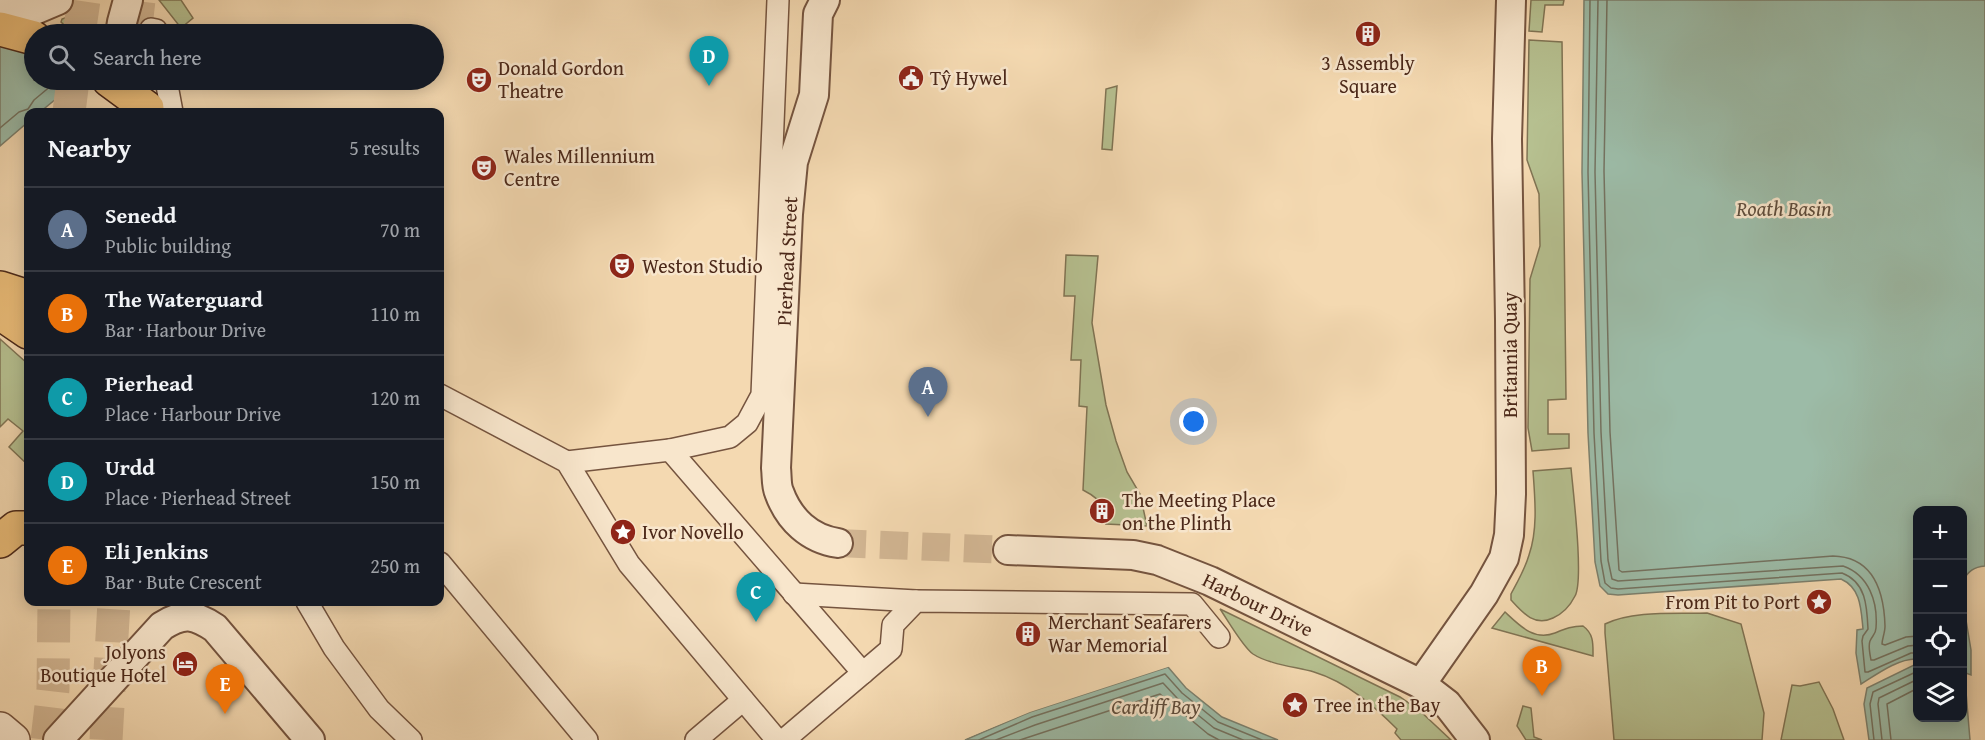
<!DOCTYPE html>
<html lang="en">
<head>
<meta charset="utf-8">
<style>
  body { margin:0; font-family:"Gentium Book Plus",serif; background:#242831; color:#f1f3f6 }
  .controls { position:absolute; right:18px; bottom:18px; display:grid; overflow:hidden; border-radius:12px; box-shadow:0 3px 15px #0003 }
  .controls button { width:54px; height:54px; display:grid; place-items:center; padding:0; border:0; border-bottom:2px solid #363941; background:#171b24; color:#f1f3f6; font:30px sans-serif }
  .you { position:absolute; left:1194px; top:422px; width:21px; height:21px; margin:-15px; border:4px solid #fff; border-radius:50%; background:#1a73e8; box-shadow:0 0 0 9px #1a73e833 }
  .badge { display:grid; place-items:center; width:39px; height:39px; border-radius:50%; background:#c59692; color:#fff; font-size:20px; font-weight:700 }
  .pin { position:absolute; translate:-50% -50px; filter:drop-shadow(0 2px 3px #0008) }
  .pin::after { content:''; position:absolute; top:32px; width:21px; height:18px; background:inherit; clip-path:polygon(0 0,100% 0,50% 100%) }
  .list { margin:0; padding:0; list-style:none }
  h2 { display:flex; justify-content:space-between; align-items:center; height:78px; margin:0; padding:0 24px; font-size:26px }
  h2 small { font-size:20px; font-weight:400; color:#9ea1a6 }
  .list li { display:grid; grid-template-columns:39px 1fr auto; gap:18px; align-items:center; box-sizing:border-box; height:84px; padding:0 24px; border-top:2px solid #363941 }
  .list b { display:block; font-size:22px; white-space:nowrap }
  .list p { margin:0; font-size:20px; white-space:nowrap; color:#9ea1a6 }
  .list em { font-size:20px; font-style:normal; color:#9ea1a6 }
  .icon { flex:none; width:33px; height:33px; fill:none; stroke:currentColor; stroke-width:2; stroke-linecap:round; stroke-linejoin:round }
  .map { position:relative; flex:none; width:1985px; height:740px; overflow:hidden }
  .search { position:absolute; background:#171b24; box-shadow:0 3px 15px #0003; left:24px; top:24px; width:420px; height:66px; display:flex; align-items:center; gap:15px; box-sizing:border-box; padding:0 21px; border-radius:33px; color:#9ea1a6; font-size:22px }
  .panel { position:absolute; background:#171b24; box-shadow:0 3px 15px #0003; left:24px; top:108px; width:420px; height:498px; border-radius:12px }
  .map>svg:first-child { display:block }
  .green { fill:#b6c090; stroke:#807454; stroke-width:1.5 }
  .water { fill:#9cbba7; stroke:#7c806e; stroke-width:1.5 }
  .pier { fill:#f4d9b1 }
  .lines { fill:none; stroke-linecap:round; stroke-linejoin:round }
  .shore { stroke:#747260; stroke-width:1.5 }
  .minor-tunnel { stroke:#d2b693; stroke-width:28; stroke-dasharray:28 14; stroke-linecap:butt }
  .primary-tunnel { stroke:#d2b693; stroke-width:33; stroke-dasharray:33 16; stroke-linecap:butt }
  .pedestrian-casing { stroke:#75543f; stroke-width:24 }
  .minor-casing { stroke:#75543f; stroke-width:32 }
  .tertiary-casing { stroke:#75543f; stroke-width:36 }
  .primary-casing { stroke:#4b2819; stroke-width:36 }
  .pedestrian { stroke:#f8e6cc; stroke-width:21 }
  .minor { stroke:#f8e6cc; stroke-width:28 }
  .tertiary { stroke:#f8e6cc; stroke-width:33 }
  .primary { stroke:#eabc78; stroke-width:33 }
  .labels { text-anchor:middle; stroke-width:5; stroke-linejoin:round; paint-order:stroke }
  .poi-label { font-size:20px; fill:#4b2819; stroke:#f8e6cc; text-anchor:start }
  .street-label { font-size:20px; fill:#4b2819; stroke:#f8e6cc }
  .water-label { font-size:21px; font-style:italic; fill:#5f4d3c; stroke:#f8e6cc }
</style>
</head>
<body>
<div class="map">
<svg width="1985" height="740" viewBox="0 0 1985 740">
  <rect width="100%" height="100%" fill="#f4d9b1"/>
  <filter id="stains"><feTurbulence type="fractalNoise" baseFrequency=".00333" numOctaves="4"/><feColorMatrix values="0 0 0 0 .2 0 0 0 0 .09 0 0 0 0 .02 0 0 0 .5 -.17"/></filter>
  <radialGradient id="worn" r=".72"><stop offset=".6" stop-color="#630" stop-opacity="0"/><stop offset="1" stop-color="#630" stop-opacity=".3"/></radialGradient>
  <!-- green -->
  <g class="green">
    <polygon points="159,0 181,0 193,18 181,28"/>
    <polygon points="1531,0 1564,0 1563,5 1545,5 1542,32 1529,31"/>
    <path d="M70 16 103 33 102 34C86 35 72 34 61 22L62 19Z"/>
    <polygon points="1529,40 1562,42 1566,399 1548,400 1548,434 1569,434 1569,448 1532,451 1528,428 1530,279 1540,246 1539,194 1527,160"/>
    <polygon points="1117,86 1112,150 1102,149 1106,89"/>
    <path d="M1066 255 1098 256 1092 323 1106 405 1116 441 1127 472 1140 494 1147 526 1106 524C1110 507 1097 497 1083 490L1087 407 1079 406 1081 360H1071L1075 296H1064Z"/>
    <polygon points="0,339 28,364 28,465 9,447 23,431 8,419 0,427"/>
    <path d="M1571 468C1573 491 1584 580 1575 596 1570 606 1562 614 1553 618 1534 627 1522 612 1511 600V594C1518 581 1525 569 1529 555 1538 529 1535 499 1533 471Z"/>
    <path d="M1220 609 1400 697 1419 710 1451 740H1401L1395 733 1397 729C1374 706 1347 682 1314 672 1296 667 1268 664 1253 654 1243 647 1227 619 1220 609Z"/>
    <path d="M1505 612C1520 626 1534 641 1555 633 1565 629 1572 626 1583 626 1594 634 1593 644 1593 656L1492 628Z"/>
    <path d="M1707 613 1741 624 1764 713 1762 740H1614L1605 633V624C1633 610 1677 614 1707 613Z"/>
    <polygon points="1819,682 1833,709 1844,740 1781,740 1792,685 1800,686"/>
    <polygon points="1523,706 1531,708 1534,737 1542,740 1526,740 1517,726"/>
  </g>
  <!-- water -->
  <g class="water">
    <path d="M1584 0H1985V566C1974 567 1968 571 1963 581L1962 510H1918L1917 659C1899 658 1877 674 1861 684L1856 653 1857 630 1863 629C1861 609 1861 588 1841 579L1618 595 1608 594 1600 586 1595 562 1588 433 1582 172Z"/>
    <polygon points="0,43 34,51 34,80 79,80 40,112 28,112 28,122 0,146"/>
    <polygon points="1966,620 1971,650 1971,675 1963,672 1963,621"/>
    <polygon points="1914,665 1917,666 1918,718 1962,718 1963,679 1965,680 1970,740 1869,740 1864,704 1867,688"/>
    <polygon points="1168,667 1186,688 1222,717 1278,740 965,740 1030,712"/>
  </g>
  <!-- pier -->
  <polygon class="pier" points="1167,664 1171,666 1030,712 962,740 966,736 990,725 1029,709"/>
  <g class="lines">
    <!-- shore -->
    <g class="shore">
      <path d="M1590 0 1588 172 1594 433 1601 561 1605 583 1611 588 1618 589 1842 573C1866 582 1867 606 1868 629L1863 636 1862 641 1865 672H1868L1911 653H1918"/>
      <path d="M1598 0 1595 172 1601 432 1608 560 1612 579 1618 581 1843 566C1869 575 1878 602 1876 628 1876 634 1872 636 1870 641 1868 646 1870 655 1871 660H1874L1908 646 1918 645"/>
      <path d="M1607 0 1604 171 1610 432 1619 570 1622 572 1833 556C1874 557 1884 592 1885 626 1885 633 1882 639 1882 644L1885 645 1906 637 1918 636"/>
      <polyline points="0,128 19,112 28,109 34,100 58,80"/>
      <polyline points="979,740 1032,717 1165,674 1182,693 1218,722 1262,740"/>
      <polyline points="996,740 1035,725 1163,683 1177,698 1214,728 1243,740"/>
      <polyline points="1020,740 1160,694 1208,734 1219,740"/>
      <polyline points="1874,740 1870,704 1873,692 1918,671"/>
      <polyline points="1882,740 1878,704 1879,698 1918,679"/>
      <polyline points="1891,740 1887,704 1918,688"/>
    </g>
    <!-- minor-tunnel -->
    <polyline class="minor-tunnel" points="838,543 1008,550"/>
    <!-- primary-tunnel -->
    <g class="primary-tunnel">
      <polyline points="79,34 84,0"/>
      <polyline points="135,34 139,0"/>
      <polyline points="69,112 73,80"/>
      <polyline points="47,740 53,689 54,602"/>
      <polyline points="106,740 114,602"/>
    </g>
    <!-- pedestrian casing -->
    <g class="pedestrian-casing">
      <g id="pedestrian">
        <polyline points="151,29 156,30 157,34"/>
        <polyline points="166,80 172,112"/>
        <polyline points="440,395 567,462 629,564 777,740"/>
        <polyline points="670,450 730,437 747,423 762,395 778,0"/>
        <polyline points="567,462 670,450 863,673"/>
        <polyline points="440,563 587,740"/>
        <polyline points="794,594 916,601"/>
        <polyline points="307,602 334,648 379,709 411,740"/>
        <polyline points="696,740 743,700"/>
        <polyline points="784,740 891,649 893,625 916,601 1192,604 1219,637"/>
      </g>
    </g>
    <!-- minor casing -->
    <g class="minor-casing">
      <g id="minor">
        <path d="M825 0 818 14 814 95 793 162 788 214 776 468C777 476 776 485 779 492 789 520 810 539 838 543"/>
        <polyline points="0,14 32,11 58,0"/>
        <polyline points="120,34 122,22 128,0"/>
        <path id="s1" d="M1008 550 1133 555 1157 560 1210 581 1421 684 1447 704 1475 740"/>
        <polyline points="1421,684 1484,594 1504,558 1509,535 1511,494 1510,319 1507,139 1511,0"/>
        <path d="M58 740 162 626C184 612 194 614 215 628L310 740"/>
      </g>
    </g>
    <!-- tertiary casing -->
    <g class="tertiary-casing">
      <polyline id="tertiary" points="0,729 13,740"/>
    </g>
    <!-- primary casing -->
    <g class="primary-casing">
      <g id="primary">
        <polyline points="0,29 34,38"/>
        <polyline points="109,80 147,108 147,112"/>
        <polyline points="0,288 28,297"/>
        <polyline points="0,313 28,332"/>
        <polyline points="0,541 16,528 28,528"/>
      </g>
    </g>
    <!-- pedestrian -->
    <use href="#pedestrian" class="pedestrian"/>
    <!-- minor -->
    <use href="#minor" class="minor"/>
    <!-- tertiary -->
    <use href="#tertiary" class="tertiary"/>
    <!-- primary -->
    <use href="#primary" class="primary"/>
  </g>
  <!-- icons -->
  <defs>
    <g id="building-disc" transform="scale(1.35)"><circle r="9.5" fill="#8f2418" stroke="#f8e6cc"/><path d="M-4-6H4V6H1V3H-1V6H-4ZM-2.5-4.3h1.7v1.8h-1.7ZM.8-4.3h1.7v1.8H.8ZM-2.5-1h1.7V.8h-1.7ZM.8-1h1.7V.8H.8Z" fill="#fff"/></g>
    <g id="civic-disc" transform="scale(1.35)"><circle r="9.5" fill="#8f2418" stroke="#f8e6cc"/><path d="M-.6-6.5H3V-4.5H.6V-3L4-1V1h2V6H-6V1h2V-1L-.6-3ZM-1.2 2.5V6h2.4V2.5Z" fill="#fff"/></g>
    <g id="theatre-disc" transform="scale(1.35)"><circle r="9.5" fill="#8f2418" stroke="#f8e6cc"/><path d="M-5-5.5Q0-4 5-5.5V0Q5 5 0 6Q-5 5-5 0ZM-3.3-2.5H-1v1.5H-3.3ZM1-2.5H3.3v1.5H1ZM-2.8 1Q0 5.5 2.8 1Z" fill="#fff"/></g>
    <g id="sight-disc" transform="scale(1.35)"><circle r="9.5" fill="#8f2418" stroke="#f8e6cc"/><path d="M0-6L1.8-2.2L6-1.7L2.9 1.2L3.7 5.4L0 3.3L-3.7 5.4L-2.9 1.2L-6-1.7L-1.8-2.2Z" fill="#fff"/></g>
    <g id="hotel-disc" transform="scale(1.35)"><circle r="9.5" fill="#8f2418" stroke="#f8e6cc"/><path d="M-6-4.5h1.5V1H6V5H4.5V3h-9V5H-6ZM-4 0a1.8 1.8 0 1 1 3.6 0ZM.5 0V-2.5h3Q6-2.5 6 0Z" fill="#fff"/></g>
  </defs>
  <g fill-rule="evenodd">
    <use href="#building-disc" x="1368" y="34"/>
    <use href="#civic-disc" x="911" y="78"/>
    <use href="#theatre-disc" x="479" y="80"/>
    <use href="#theatre-disc" x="484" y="168"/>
    <use href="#theatre-disc" x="622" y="266"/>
    <use href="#building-disc" x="1102" y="511"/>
    <use href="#sight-disc" x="623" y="532"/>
    <use href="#sight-disc" x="1819" y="602"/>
    <use href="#building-disc" x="1028" y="634"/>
    <use href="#hotel-disc" x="185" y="664"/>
    <use href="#sight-disc" x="1295" y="705"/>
  </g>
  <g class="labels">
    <!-- poi labels -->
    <g class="poi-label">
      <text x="1368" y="70" text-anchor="middle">3 Assembly<tspan x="1368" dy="23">Square</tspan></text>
      <text x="498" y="75">Donald Gordon<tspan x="498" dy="23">Theatre</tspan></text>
      <text x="930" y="85">Tŷ Hywel</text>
      <text x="504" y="163">Wales Millennium<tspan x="504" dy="23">Centre</tspan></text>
      <text x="642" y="273">Weston Studio</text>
      <text x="1122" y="507">The Meeting Place<tspan x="1122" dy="23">on the Plinth</tspan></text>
      <text x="642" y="539">Ivor Novello</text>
      <text x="1800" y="609" text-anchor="end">From Pit to Port</text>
      <text x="1048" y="629">Merchant Seafarers<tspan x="1048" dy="23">War Memorial</tspan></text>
      <text x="166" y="659" text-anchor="end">Jolyons<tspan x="166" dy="23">Boutique Hotel</tspan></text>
      <text x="1314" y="712">Tree in the Bay</text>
    </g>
    <!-- street labels -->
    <g class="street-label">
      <text transform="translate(787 261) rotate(-87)" y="7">Pierhead Street</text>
      <text transform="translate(1510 355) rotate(-90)" y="7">Britannia Quay</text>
      <text dy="7" stroke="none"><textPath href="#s1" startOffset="260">Harbour Drive</textPath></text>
    </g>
    <!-- water labels -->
    <g class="water-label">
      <text x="1784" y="216">Roath Basin</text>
      <text x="1156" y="714">Cardiff Bay</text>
    </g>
  </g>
  <rect width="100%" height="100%" filter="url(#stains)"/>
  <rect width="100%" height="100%" fill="url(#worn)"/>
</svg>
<div class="controls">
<button>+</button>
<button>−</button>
<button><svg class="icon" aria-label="locate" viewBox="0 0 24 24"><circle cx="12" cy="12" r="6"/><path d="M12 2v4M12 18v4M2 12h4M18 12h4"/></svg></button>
<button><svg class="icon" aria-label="layers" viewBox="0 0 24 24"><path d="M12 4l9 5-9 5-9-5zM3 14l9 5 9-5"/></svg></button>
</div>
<div class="you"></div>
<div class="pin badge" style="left:928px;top:417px;background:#5c6f8a">A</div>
<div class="pin badge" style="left:1542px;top:696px;background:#e8710a">B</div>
<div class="pin badge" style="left:756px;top:622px;background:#0f9aa8">C</div>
<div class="pin badge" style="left:709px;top:86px;background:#0f9aa8">D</div>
<div class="pin badge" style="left:225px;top:714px;background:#e8710a">E</div>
<div class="search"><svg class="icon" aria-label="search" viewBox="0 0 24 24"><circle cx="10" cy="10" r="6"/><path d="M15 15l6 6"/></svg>Search here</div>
<section class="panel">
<h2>Nearby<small>5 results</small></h2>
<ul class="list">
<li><span class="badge" style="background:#5c6f8a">A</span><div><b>Senedd</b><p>Public building</p></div><em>70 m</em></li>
<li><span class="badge" style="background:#e8710a">B</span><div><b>The Waterguard</b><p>Bar · Harbour Drive</p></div><em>110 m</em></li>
<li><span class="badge" style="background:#0f9aa8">C</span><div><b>Pierhead</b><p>Place · Harbour Drive</p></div><em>120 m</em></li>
<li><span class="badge" style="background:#0f9aa8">D</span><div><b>Urdd</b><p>Place · Pierhead Street</p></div><em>150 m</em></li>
<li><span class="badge" style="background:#e8710a">E</span><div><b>Eli Jenkins</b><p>Bar · Bute Crescent</p></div><em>250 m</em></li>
</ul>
</section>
</div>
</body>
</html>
